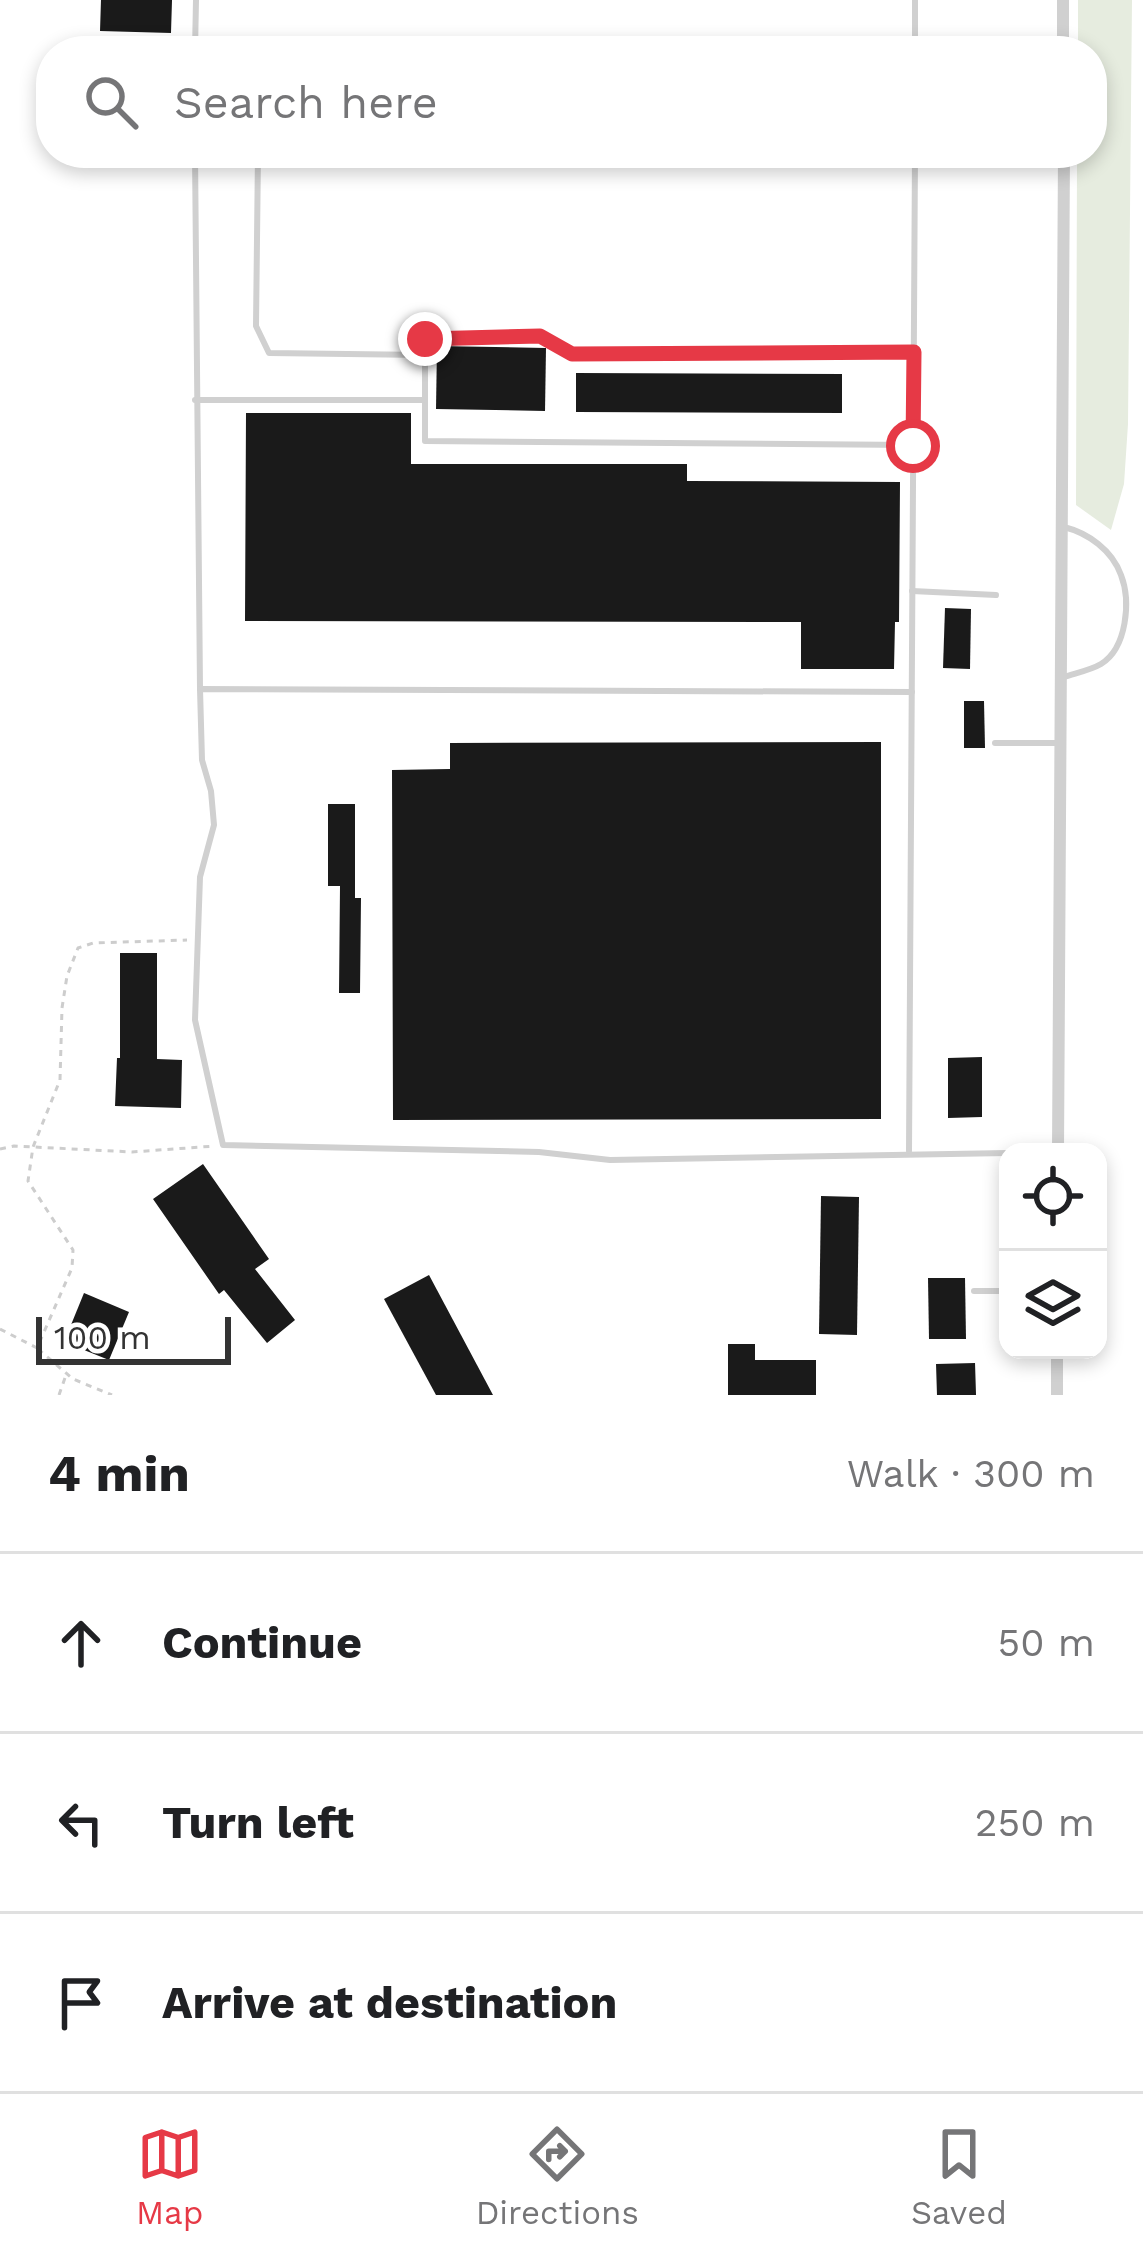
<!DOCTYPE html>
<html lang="en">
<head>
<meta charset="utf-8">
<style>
  body { margin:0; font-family:"Work Sans",sans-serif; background:#f6f6f6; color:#202124 }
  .controls { position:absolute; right:36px; bottom:36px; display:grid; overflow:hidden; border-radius:24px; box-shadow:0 6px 18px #0003 }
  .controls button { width:108px; height:108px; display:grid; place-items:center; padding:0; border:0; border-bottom:3px solid #e0e0e0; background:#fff; color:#202124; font:60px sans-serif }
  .scale { position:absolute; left:36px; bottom:30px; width:195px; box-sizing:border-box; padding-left:12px; border:6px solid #333; border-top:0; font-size:33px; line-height:42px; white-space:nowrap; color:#333; -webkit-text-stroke:9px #fff; paint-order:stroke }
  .stop { position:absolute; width:36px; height:36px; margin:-27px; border:9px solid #e63946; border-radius:50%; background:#fff }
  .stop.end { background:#e63946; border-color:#fff; box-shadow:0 3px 12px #0008 }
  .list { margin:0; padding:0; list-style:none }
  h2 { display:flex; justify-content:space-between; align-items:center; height:156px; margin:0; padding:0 48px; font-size:51px }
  h2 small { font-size:39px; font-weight:400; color:#757577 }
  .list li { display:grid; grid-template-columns:78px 1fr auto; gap:36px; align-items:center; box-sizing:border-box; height:180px; padding:0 48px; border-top:3px solid #e0e0e0 }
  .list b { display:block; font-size:45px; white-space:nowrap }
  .list em { font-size:39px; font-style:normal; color:#757577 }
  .icon { flex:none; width:66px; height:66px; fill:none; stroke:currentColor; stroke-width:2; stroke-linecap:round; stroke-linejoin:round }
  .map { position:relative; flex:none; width:1143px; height:1395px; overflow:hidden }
  .search { position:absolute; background:#fff; box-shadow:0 6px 18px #0003; left:36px; right:36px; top:36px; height:132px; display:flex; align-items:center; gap:30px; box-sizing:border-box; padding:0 42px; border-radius:48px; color:#757577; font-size:45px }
  .sheet { height:696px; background:#fff }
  nav { display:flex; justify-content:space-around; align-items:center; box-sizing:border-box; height:168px; border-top:3px solid #e0e0e0; background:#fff; font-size:33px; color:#757577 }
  nav a { display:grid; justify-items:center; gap:6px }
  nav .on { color:#e63946 }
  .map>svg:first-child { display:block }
  .green { fill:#e6ecdf }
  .building { fill:#1a1a1a }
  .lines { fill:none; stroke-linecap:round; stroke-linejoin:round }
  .path { stroke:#cdcdcd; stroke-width:3; stroke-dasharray:6 6; stroke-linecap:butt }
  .lane { stroke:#d0d0d0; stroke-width:6 }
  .street { stroke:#d0d0d0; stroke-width:12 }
  .route { stroke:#e63946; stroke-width:15 }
</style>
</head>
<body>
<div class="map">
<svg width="1143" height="1395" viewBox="0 0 1143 1395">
  <rect width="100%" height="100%" fill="#fff"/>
  <!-- green -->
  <polygon class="green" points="1078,0 1132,0 1128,424 1124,484 1111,530 1076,505 1077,153 1092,153 1092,51 1078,51"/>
  <!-- building -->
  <g class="building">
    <polygon points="101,0 172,0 171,33 100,31"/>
    <polygon points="437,346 546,348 545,411 436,409"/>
    <polygon points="576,373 842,374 842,413 576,412"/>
    <polygon points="246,413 411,413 411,464 687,464 687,481 900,482 899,622 895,622 894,669 801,669 801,622 245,621"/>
    <polygon points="945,608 971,609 970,669 943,668"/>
    <polygon points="964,701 984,701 985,748 964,748"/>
    <polygon points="881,742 881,1119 393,1120 392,770 450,769 450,743"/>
    <polygon points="328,804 355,804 355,898 361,898 360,993 339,993 340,886 328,886"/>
    <polygon points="120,953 157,953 157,1059 182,1060 181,1108 115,1106 117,1058 120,1058"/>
    <polygon points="982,1057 982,1117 948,1118 948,1058"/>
    <polygon points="203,1164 269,1259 255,1269 295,1320 267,1343 224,1290 219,1294 153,1199"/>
    <polygon points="821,1196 859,1197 857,1335 819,1334"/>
    <polygon points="429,1275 493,1395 436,1395 384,1299"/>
    <polygon points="928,1278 965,1278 966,1339 929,1339"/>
    <polygon points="84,1293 129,1312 109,1360 64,1342"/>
    <polygon points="728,1344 755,1344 755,1360 816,1360 816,1395 728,1395"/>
    <polygon points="975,1363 976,1395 937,1395 936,1364"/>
  </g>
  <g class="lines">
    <!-- path -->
    <g class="path">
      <polyline points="0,1149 14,1146 132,1152 215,1146"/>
      <polyline points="0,1329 37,1348 72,1268 73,1250 28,1181 33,1147 60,1080 62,1008 67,976 78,948 93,943 187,940"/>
      <polyline points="38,1349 73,1379 112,1395"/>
      <polyline points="59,1395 66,1375"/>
    </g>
    <!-- lane -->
    <g class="lane">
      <polyline points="195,51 196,0"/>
      <polyline points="915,51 915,0"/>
      <polyline points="195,153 200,689"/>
      <polyline points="258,153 256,326 269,353 425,355"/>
      <polyline points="195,400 425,400 425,441 913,445"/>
      <polyline points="425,400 425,339 540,336 572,354 913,352"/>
      <path d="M1064 527C1088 533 1112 550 1121 575 1131 601 1127 648 1101 664 1091 670 1076 673 1064 677"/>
      <polyline points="912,591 996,595"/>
      <polyline points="912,692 200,689 202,760 211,791 214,825 200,877 195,1020 223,1145 539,1152 610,1160 1008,1153"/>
      <polyline points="995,743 1060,743"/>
      <polyline points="909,1151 915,153"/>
      <polyline points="974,1291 1008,1291"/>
    </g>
    <!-- street -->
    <g class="street">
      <polyline points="1063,0 1063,51"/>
      <polyline points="1058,1152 1064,153"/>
      <polyline points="1057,1395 1057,1350"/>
    </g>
  </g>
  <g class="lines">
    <!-- route -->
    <polyline class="route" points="425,339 540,336 572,354 914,352 913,446"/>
  </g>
</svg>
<div class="controls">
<button><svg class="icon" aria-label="locate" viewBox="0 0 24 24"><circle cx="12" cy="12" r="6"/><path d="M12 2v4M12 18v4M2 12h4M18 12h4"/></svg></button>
<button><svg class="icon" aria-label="layers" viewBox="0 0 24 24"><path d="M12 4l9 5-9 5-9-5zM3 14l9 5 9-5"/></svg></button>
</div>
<div class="scale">100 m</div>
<div class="stop" style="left:913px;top:446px"></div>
<div class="stop end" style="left:425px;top:339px"></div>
<div class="search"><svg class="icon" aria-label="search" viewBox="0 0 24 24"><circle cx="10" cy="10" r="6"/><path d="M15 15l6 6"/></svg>Search here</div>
</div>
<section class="sheet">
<h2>4 min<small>Walk · 300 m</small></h2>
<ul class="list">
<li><svg class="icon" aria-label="ahead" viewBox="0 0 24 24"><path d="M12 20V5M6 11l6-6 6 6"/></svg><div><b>Continue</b></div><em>50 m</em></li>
<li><svg class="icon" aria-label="left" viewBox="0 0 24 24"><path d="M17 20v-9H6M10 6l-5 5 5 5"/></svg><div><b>Turn left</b></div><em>250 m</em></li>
<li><svg class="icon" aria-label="arrive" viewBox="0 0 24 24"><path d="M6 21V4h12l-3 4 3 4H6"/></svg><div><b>Arrive at destination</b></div></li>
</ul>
</section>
<nav>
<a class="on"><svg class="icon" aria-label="map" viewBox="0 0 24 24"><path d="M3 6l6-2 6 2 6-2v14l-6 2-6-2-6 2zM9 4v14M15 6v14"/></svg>Map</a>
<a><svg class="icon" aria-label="directions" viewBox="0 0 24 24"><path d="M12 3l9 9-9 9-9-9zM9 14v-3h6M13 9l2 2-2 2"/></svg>Directions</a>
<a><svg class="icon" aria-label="saved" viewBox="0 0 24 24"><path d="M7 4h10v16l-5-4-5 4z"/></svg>Saved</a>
</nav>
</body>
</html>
